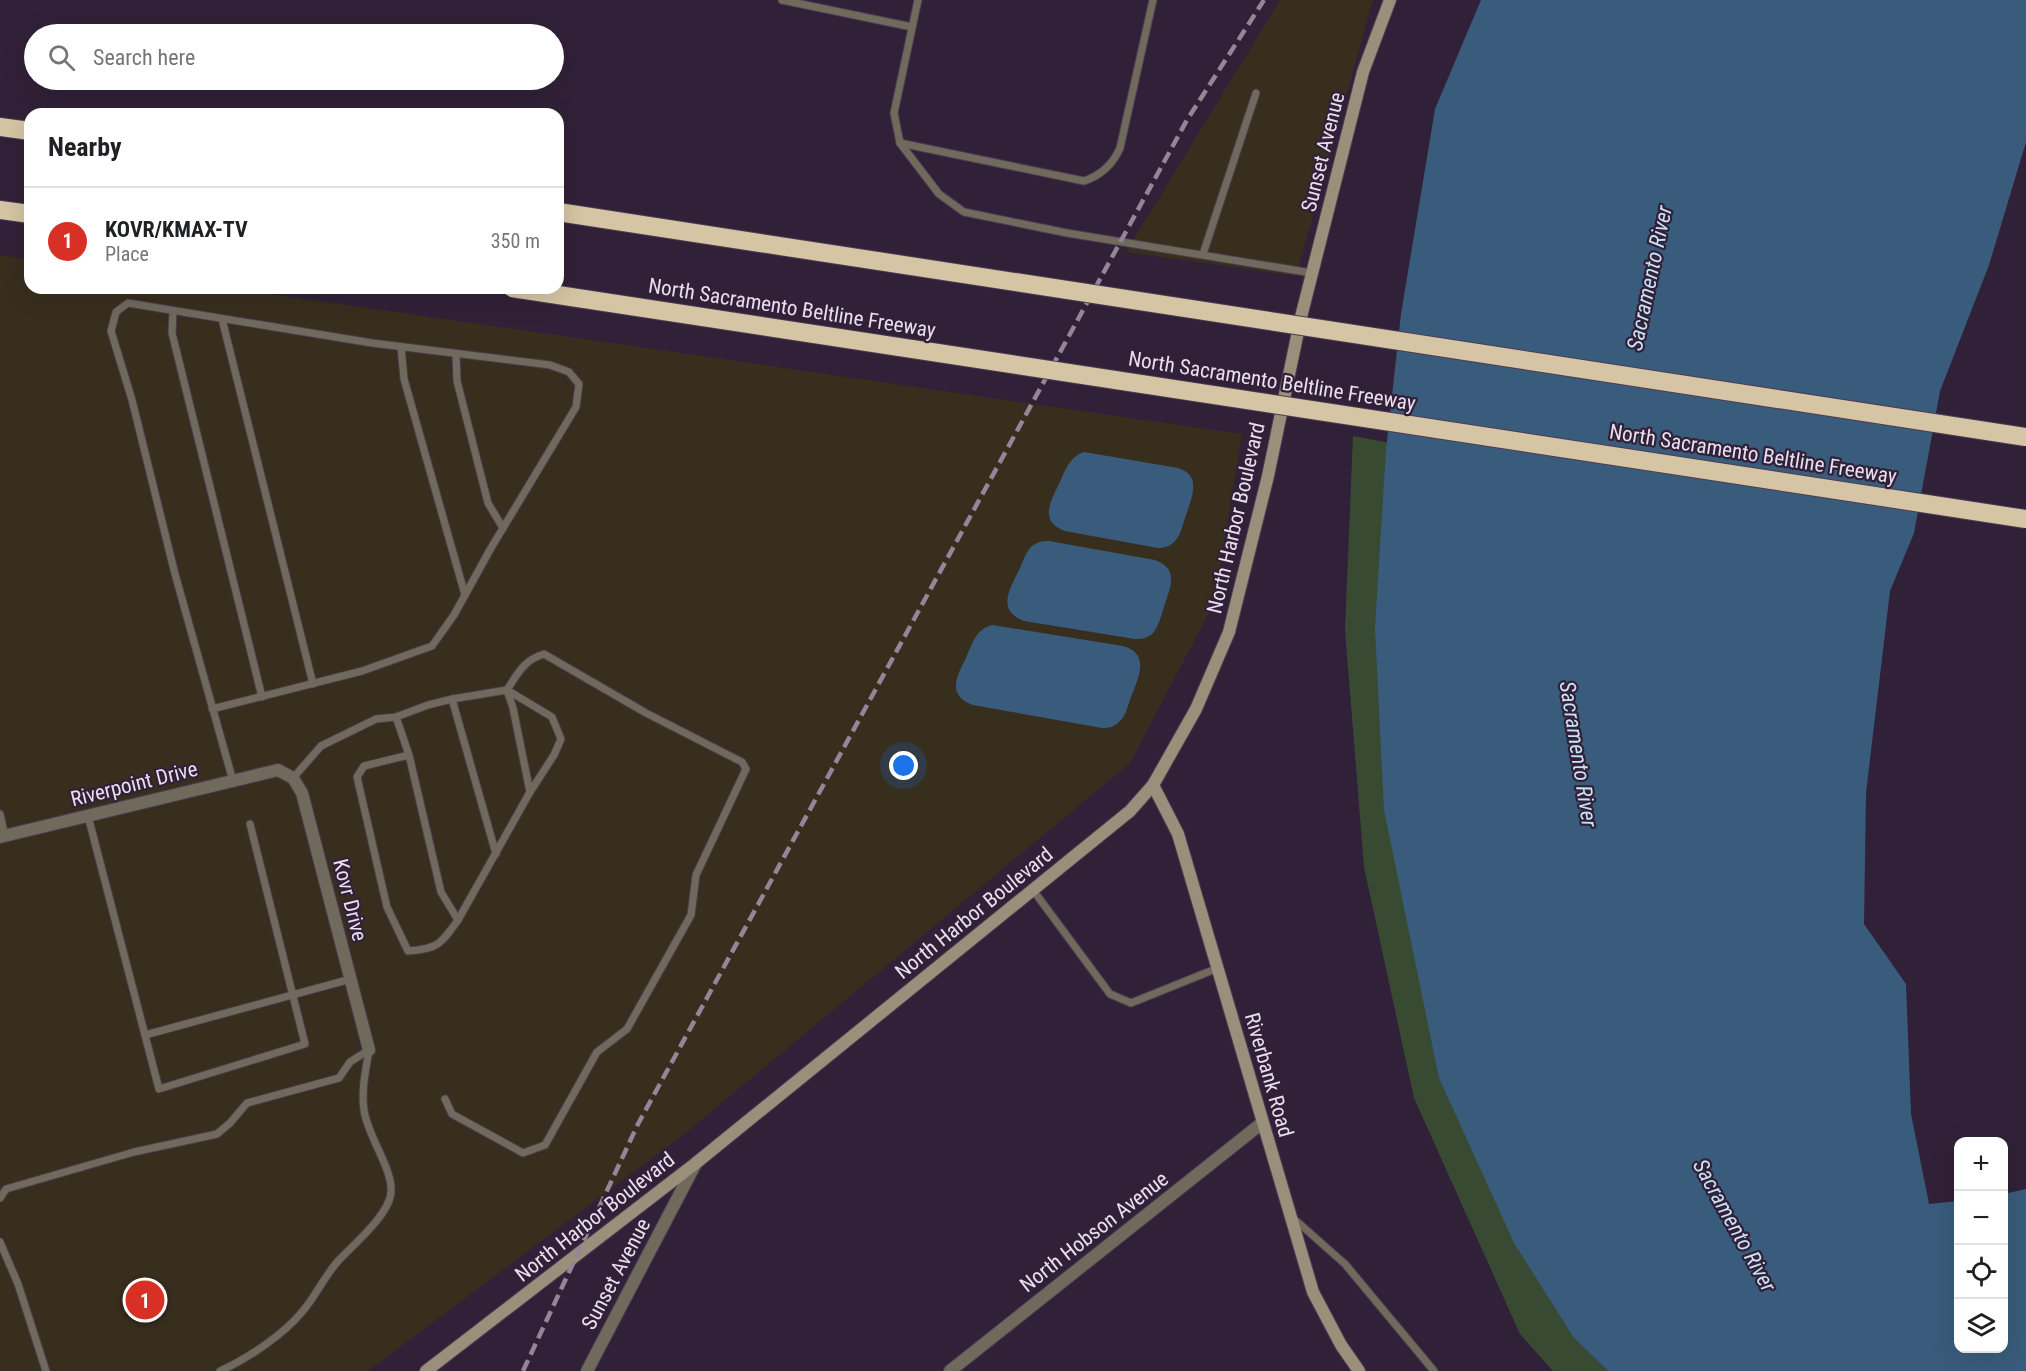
<!DOCTYPE html>
<html lang="en">
<head>
<meta charset="utf-8">
<style>
  body { margin:0; font-family:"Roboto Condensed",sans-serif; background:#f2f2f2; color:#202124 }
  .controls { position:absolute; right:18px; bottom:18px; display:grid; overflow:hidden; border-radius:12px; box-shadow:0 6px 24px #0002 }
  .controls button { width:54px; height:54px; display:grid; place-items:center; padding:0; border:0; border-bottom:2px solid #e0e0e0; background:#fff; color:#202124; font:30px sans-serif }
  .you { position:absolute; left:904px; top:766px; width:21px; height:21px; margin:-15px; border:4px solid #fff; border-radius:50%; background:#1a73e8; box-shadow:0 0 0 9px #1a73e833 }
  .badge { display:grid; place-items:center; width:39px; height:39px; border-radius:50%; background:#d93025; color:#fff; font-size:20px; font-weight:700 }
  .pin { position:absolute; translate:-50% -50%; border:3px solid #fff; box-shadow:0 2px 6px #0006 }
  .list { margin:0; padding:0; list-style:none }
  h2 { display:flex; justify-content:space-between; align-items:center; height:78px; margin:0; padding:0 24px; font-size:26px }
  h2 small { font-size:20px; font-weight:400; color:#757577 }
  .list li { display:grid; grid-template-columns:39px 1fr auto; gap:18px; align-items:center; box-sizing:border-box; height:108px; padding:0 24px; border-top:2px solid #e0e0e0 }
  .list b { display:block; font-size:22px; white-space:nowrap }
  .list p { margin:0; font-size:20px; white-space:nowrap; color:#757577 }
  .list em { font-size:20px; font-style:normal; color:#757577 }
  .icon { flex:none; width:33px; height:33px; fill:none; stroke:currentColor; stroke-width:2; stroke-linecap:round; stroke-linejoin:round }
  .map { position:relative; flex:none; width:2026px; height:1371px; overflow:hidden }
  .search { position:absolute; background:#fff; box-shadow:0 6px 24px #0002; left:24px; top:24px; width:540px; height:66px; display:flex; align-items:center; gap:15px; box-sizing:border-box; padding:0 21px; border-radius:33px; color:#757577; font-size:22px }
  .panel { position:absolute; background:#fff; box-shadow:0 6px 24px #0002; left:24px; top:108px; width:540px; height:186px; border-radius:18px }
  .map>svg:first-child { display:block }
  .industrial { fill:#382e1e }
  .green { fill:#394a33 }
  .water { fill:#395c7c }
  .lines { fill:none; stroke-linecap:round; stroke-linejoin:round }
  .lane-casing { stroke:#4b3c51; stroke-width:9 }
  .street-casing { stroke:#4b3c51; stroke-width:14 }
  .secondary-casing { stroke:#4b3c51; stroke-width:14 }
  .highway-casing { stroke:#4b3c51; stroke-width:20 }
  .lane { stroke:#706a5d; stroke-width:7 }
  .street { stroke:#706a5d; stroke-width:12 }
  .secondary { stroke:#998f7a; stroke-width:12 }
  .highway { stroke:#d5c5a4; stroke-width:18 }
  .rail { stroke:#928698; stroke-width:4.5; stroke-dasharray:12 6; stroke-linecap:butt }
  .highway-bridge-casing { stroke:#4b3c51; stroke-width:20; stroke-linecap:butt }
  .highway-bridge { stroke:#d5c5a4; stroke-width:18 }
  .labels { text-anchor:middle; stroke-width:4.5; stroke-linejoin:round; paint-order:stroke }
  .street-label { font-size:21px; fill:#e9dfee; stroke:#312138 }
  .water-label { font-size:22px; font-style:italic; fill:#cae1f6; stroke:#312138 }
</style>
</head>
<body>
<div class="map">
<svg width="2026" height="1371" viewBox="0 0 2026 1371">
  <rect width="100%" height="100%" fill="#312138"/>
  <!-- industrial -->
  <g class="industrial">
    <polygon points="1280,0 1373,0 1296,276 1126,252"/>
    <polygon points="0,255 30,259 30,288 230,288 1242,434 1214,603 1130,763 687,1132 368,1371 0,1371"/>
  </g>
  <!-- green -->
  <polygon class="green" points="1353,436 1406,446 1574,1338 1608,1371 1553,1371 1520,1334 1414,1098 1364,867 1345,630"/>
  <!-- water -->
  <g class="water">
    <polygon points="1481,0 2026,0 2026,142 1989,265 1940,391 1914,533 1890,591 1866,793 1864,924 1906,984 1911,1114 1929,1204 1958,1201 1958,1348 2004,1348 2004,1194 2026,1189 2026,1371 1608,1371 1574,1338 1514,1243 1439,1078 1384,810 1375,628 1386,450 1401,314 1435,109"/>
    <path d="M1084 452 1178 468C1202 475 1192 497 1186 515 1183 523 1181 535 1175 541 1170 546 1165 548 1158 548L1065 531C1039 522 1050 502 1059 484 1065 471 1069 457 1084 452Z"/>
    <path d="M1049 541 1155 560C1180 569 1170 588 1164 607 1161 616 1159 626 1153 633 1148 638 1142 639 1135 639L1024 621C995 610 1011 587 1020 568 1023 561 1026 552 1031 547 1036 542 1042 541 1049 541Z"/>
    <path d="M992 625 1123 646C1151 654 1138 678 1131 697 1128 705 1126 716 1119 722 1114 727 1109 728 1102 728L973 705C946 696 957 675 966 658 972 644 976 629 992 625Z"/>
  </g>
  <g class="lines">
    <!-- lane casing -->
    <g class="lane-casing">
      <g id="lane">
        <polyline points="782,0 912,27"/>
        <polyline points="918,0 894,113 900,143 939,194 964,212 1067,233 1312,273"/>
        <path d="M900 143 1084 181C1102 175 1113 164 1120 148L1153 0"/>
        <polyline points="1203,254 1256,93"/>
        <polyline points="173,311 172,333 262,697"/>
        <polyline points="222,319 313,684"/>
        <polyline points="401,347 404,379 465,595"/>
        <polyline points="456,354 457,381 488,503 503,528"/>
        <polyline points="452,699 496,854"/>
        <polyline points="212,709 362,671 432,646 454,615 491,548 576,407 579,384 569,372 550,365 372,343 128,303 116,312 111,331 132,400 175,574 233,781"/>
        <path d="M396 717 409 755 441 892 458 920C441 944 438 949 408 951L387 907 357 777 364 766 409 755"/>
        <polyline points="293,778 321,746 376,719 396,717 428,705 452,699 507,690 513,708 530,792 458,920"/>
        <polyline points="0,814 5,836"/>
        <polyline points="88,816 159,1089 305,1044 250,824"/>
        <polyline points="1033,890 1110,994 1131,1003 1218,968"/>
        <polyline points="145,1035 351,979"/>
        <path d="M445 1099 452 1114 523 1153 545 1145 597 1052 627 1029 691 915 696 875 746 769 742 762 646 713 544 654C524 660 518 673 507 690L552 717 561 739 554 755 530 792"/>
        <polyline points="0,1198 6,1189 134,1152 217,1134 230,1123 247,1103 339,1078 350,1062 369,1050"/>
        <polyline points="1293,1218 1345,1264 1434,1371"/>
        <polyline points="0,1242 18,1284 46,1371"/>
        <path d="M220 1371C247 1359 283 1335 302 1312 316 1296 325 1275 339 1260 354 1244 390 1214 391 1192 393 1169 367 1135 364 1110 361 1090 366 1069 369 1050"/>
      </g>
    </g>
    <!-- street casing -->
    <g class="street-casing">
      <g id="street">
        <polyline points="0,837 278,770 293,778 302,793 369,1050"/>
        <polyline points="587,1371 696,1163"/>
        <polyline points="950,1371 1262,1123"/>
      </g>
    </g>
    <!-- secondary casing -->
    <g class="secondary-casing">
      <g id="secondary">
        <polyline points="1153,785 1178,834 1313,1292 1341,1345 1359,1371"/>
        <polyline points="426,1371 696,1163 1130,811 1153,785 1196,709 1229,632 1268,476 1301,317 1363,72 1390,0"/>
      </g>
    </g>
    <!-- highway casing -->
    <g class="highway-casing">
      <g id="highway">
        <polyline points="0,127 30,131"/>
        <polyline points="0,210 30,214"/>
      </g>
    </g>
    <!-- lane -->
    <use href="#lane" class="lane"/>
    <!-- street -->
    <use href="#street" class="street"/>
    <!-- secondary -->
    <use href="#secondary" class="secondary"/>
    <!-- highway -->
    <use href="#highway" class="highway"/>
    <!-- rail -->
    <polyline class="rail" points="523,1371 638,1124 1187,120 1264,0"/>
    <!-- highway-bridge casing -->
    <g class="highway-bridge-casing">
      <g id="highway-bridge">
        <polyline points="558,212 2026,437"/>
        <polyline points="512,288 2026,519"/>
      </g>
    </g>
    <!-- highway-bridge -->
    <use href="#highway-bridge" class="highway-bridge"/>
  </g>
  <g class="labels">
    <!-- street labels -->
    <g class="street-label">
      <text transform="translate(1323 152) rotate(-76)" y="7">Sunset Avenue</text>
      <text transform="translate(792 308) rotate(9)" y="7">North Sacramento Beltline Freeway</text>
      <text transform="translate(1272 381) rotate(9)" y="7">North Sacramento Beltline Freeway</text>
      <text transform="translate(1753 454) rotate(9)" y="7">North Sacramento Beltline Freeway</text>
      <text transform="translate(1236 518) rotate(-77)" y="7">North Harbor Boulevard</text>
      <text transform="translate(134 784) rotate(-14)" y="7">Riverpoint Drive</text>
      <text transform="translate(350 900) rotate(76)" y="7">Kovr Drive</text>
      <text transform="translate(974 913) rotate(-39)" y="7">North Harbor Boulevard</text>
      <text transform="translate(1269 1075) rotate(74)" y="7">Riverbank Road</text>
      <text transform="translate(595 1217) rotate(-38)" y="7">North Harbor Boulevard</text>
      <text transform="translate(1094 1232) rotate(-38)" y="7">North Hobson Avenue</text>
      <text transform="translate(616 1274) rotate(-62)" y="7">Sunset Avenue</text>
    </g>
    <!-- water labels -->
    <g class="water-label">
      <text transform="translate(1649 278) rotate(-78)" y="8">Sacramento River</text>
      <text transform="translate(1579 754) rotate(81)" y="8">Sacramento River</text>
      <text transform="translate(1735 1225) rotate(61)" y="8">Sacramento River</text>
    </g>
  </g>
</svg>
<div class="controls">
<button>+</button>
<button>−</button>
<button><svg class="icon" aria-label="locate" viewBox="0 0 24 24"><circle cx="12" cy="12" r="6"/><path d="M12 2v4M12 18v4M2 12h4M18 12h4"/></svg></button>
<button><svg class="icon" aria-label="layers" viewBox="0 0 24 24"><path d="M12 4l9 5-9 5-9-5zM3 14l9 5 9-5"/></svg></button>
</div>
<div class="you"></div>
<div class="pin badge" style="left:145px;top:1300px">1</div>
<div class="search"><svg class="icon" aria-label="search" viewBox="0 0 24 24"><circle cx="10" cy="10" r="6"/><path d="M15 15l6 6"/></svg>Search here</div>
<section class="panel">
<h2>Nearby<small></small></h2>
<ul class="list">
<li><span class="badge">1</span><div><b>KOVR/KMAX-TV</b><p>Place</p></div><em>350 m</em></li>
</ul>
</section>
</div>
</body>
</html>
